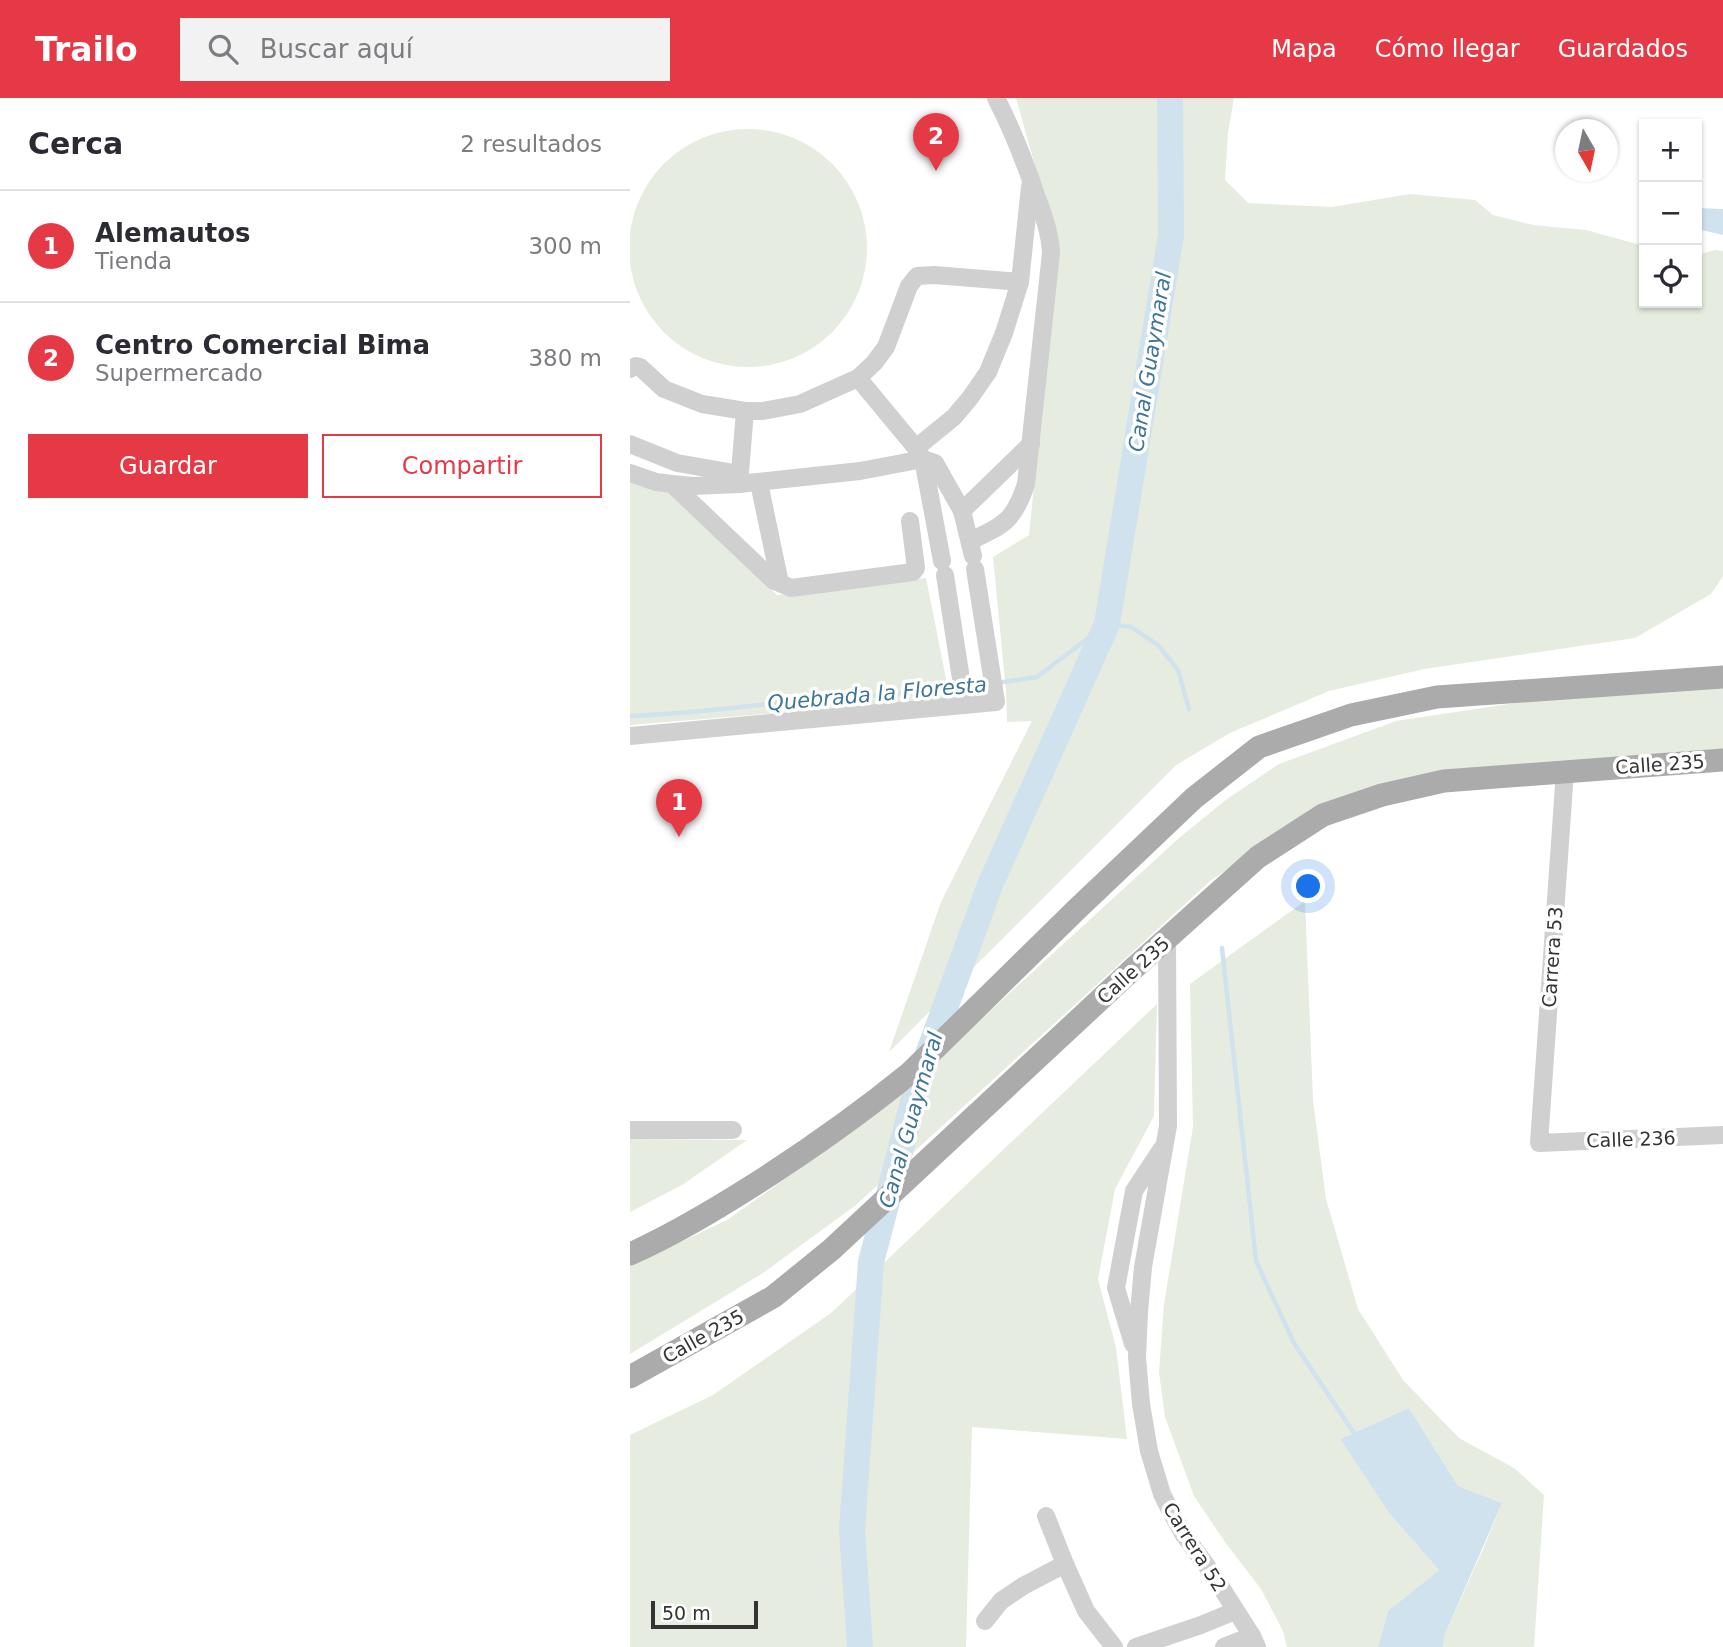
<!DOCTYPE html>
<html lang="es">
<head>
<meta charset="utf-8">
<style>
  body { margin:0; font-family:"DejaVu Sans",sans-serif; background:#f2f2f3; color:#2b2b33 }
  .controls { position:absolute; right:21px; top:21px; display:grid; overflow:hidden; border-radius:0px; box-shadow:0 2px 5px #0004 }
  .controls button { width:63px; height:63px; display:grid; place-items:center; padding:0; border:0; border-bottom:2px solid #e1e1e2; background:#fff; color:#2b2b33; font:35px sans-serif }
  .compass { position:absolute; left:925px; top:21px; width:63px; height:63px; border-radius:50%; background:#fff; box-shadow:0 2px 5px #0004; rotate:171deg }
  .scale { position:absolute; left:21px; bottom:18px; width:107px; box-sizing:border-box; padding-left:7px; border:4px solid #333; border-top:0; font-size:19px; line-height:24px; white-space:nowrap; color:#333; -webkit-text-stroke:5px #fff; paint-order:stroke }
  .you { position:absolute; left:679px; top:789px; width:24px; height:24px; margin:-18px; border:5px solid #fff; border-radius:50%; background:#1a73e8; box-shadow:0 0 0 10px #1a73e833 }
  .badge { display:grid; place-items:center; width:46px; height:46px; border-radius:50%; background:#e63946; color:#fff; font-size:23px; font-weight:700 }
  .pin { position:absolute; translate:-50% -58px; filter:drop-shadow(0 2px 4px #0008) }
  .pin::after { content:''; position:absolute; top:37px; width:24px; height:21px; background:inherit; clip-path:polygon(0 0,100% 0,50% 100%) }
  .list { margin:0; padding:0; list-style:none }
  h2 { display:flex; justify-content:space-between; align-items:center; height:91px; margin:0; padding:0 28px; font-size:30px }
  h2 small { font-size:23px; font-weight:400; color:#7c7c81 }
  .list li { display:grid; grid-template-columns:46px 1fr auto; gap:21px; align-items:center; box-sizing:border-box; height:112px; padding:0 28px; border-top:2px solid #e1e1e2 }
  .list b { display:block; font-size:26px; white-space:nowrap }
  .list p { margin:0; font-size:23px; white-space:nowrap; color:#7c7c81 }
  .list em { font-size:23px; font-style:normal; color:#7c7c81 }
  .actions { display:flex; gap:14px; padding:21px 28px }
  .actions a { flex:1; padding:16px 0; border:2px solid #e63946; border-radius:0px; text-align:center; font-size:24px; color:#e63946 }
  .actions .main { background:#e63946; color:#fff }
  .icon { flex:none; width:38px; height:38px; fill:none; stroke:currentColor; stroke-width:2; stroke-linecap:round; stroke-linejoin:round }
  .map { position:relative; flex:none; width:1093px; height:1549px; overflow:hidden }
  header { display:flex; align-items:center; gap:42px; box-sizing:border-box; height:98px; padding:0 35px; background:#e63946; color:#fff }
  header strong { font-size:33px }
  nav { display:flex; gap:38px; margin-inline-start:auto; font-size:24px }
  .search { width:490px; height:63px; background:#f2f2f3; display:flex; align-items:center; gap:18px; box-sizing:border-box; padding:0 24px; border-radius:0px; color:#7c7c81; font-size:26px }
  main { display:flex }
  aside { flex:1; background:#fff }
  .map>svg:first-child { display:block }
  .green { fill:#e6ecdf }
  .water { fill:#cfe2ee }
  .lines { fill:none; stroke-linecap:round; stroke-linejoin:round }
  .stream { stroke:#cfe2ee; stroke-width:4.5 }
  .river { stroke:#cfe2ee; stroke-width:26 }
  .minor { stroke:#d0d0d0; stroke-width:18 }
  .major { stroke:#ababab; stroke-width:23 }
  .labels { text-anchor:middle; stroke-width:7; stroke-linejoin:round; paint-order:stroke }
  .street-label { font-size:19px; fill:#333; stroke:#fff }
  .water-label { font-size:21px; font-style:italic; fill:#3f7597; stroke:#fff }
</style>
</head>
<body>
<header>
<strong>Trailo</strong>
<div class="search"><svg class="icon" aria-label="search" viewBox="0 0 24 24"><circle cx="10" cy="10" r="6"/><path d="M15 15l6 6"/></svg>Buscar aquí</div>
<nav><a>Mapa</a><a>Cómo llegar</a><a>Guardados</a></nav>
</header>
<main>
<aside>
<h2>Cerca<small>2 resultados</small></h2>
<ul class="list">
<li><span class="badge">1</span><div><b>Alemautos</b><p>Tienda</p></div><em>300 m</em></li>
<li><span class="badge">2</span><div><b>Centro Comercial Bima</b><p>Supermercado</p></div><em>380 m</em></li>
</ul>
<div class="actions"><a class="main">Guardar</a><a>Compartir</a></div>
</aside>
<div class="map">
<svg width="1093" height="1549" viewBox="0 0 1093 1549">
  <rect width="100%" height="100%" fill="#fff"/>
  <!-- green -->
  <g class="green">
    <polygon points="386,0 604,0 598,35 595,82 618,105 702,109 780,96 845,102 863,117 903,127 956,132 1014,148 1014,205 1067,205 1067,157 1085,152 1093,153 1093,478 1081,496 1005,540 794,571 699,593 600,635 546,667 259,954 311,804 402,623 377,624 376,593 363,459 399,437 428,149"/>
    <circle cx="118" cy="150" r="119"/>
    <polygon points="0,379 32,391 47,400 95,445 147,497 296,480 320,601 0,627"/>
    <polygon points="1093,588 1093,652 788,681 682,710 579,784 226,1107 133,1175 0,1256 0,1168 97,1122 203,1047 278,988 549,740 597,701 649,666 766,623 892,604"/>
    <polygon points="675,803 683,1002 696,1101 728,1211 773,1282 829,1340 884,1370 914,1397 904,1549 813,1549 815,1536 854,1449 872,1405 828,1388 779,1310 710,1341 759,1415 809,1472 758,1513 748,1549 657,1549 653,1533 631,1491 595,1444 564,1398 535,1319 529,1274 534,1206 563,1029 560,886"/>
    <polygon points="527,906 524,1018 485,1091 468,1181 486,1250 497,1341 342,1329 336,1549 0,1549 0,1337 83,1297 201,1215"/>
    <polygon points="0,1041 117,1042 52,1087 0,1114"/>
  </g>
  <!-- water -->
  <g class="water">
    <polygon points="1067,110 1093,111 1093,137 1067,131"/>
    <polygon points="779,1310 828,1388 872,1405 815,1536 813,1549 748,1549 758,1513 809,1472 759,1415 710,1341"/>
  </g>
  <g class="lines">
    <!-- stream -->
    <g class="stream">
      <polyline points="367,585 407,579 477,526 501,529 528,547 548,572 559,611"/>
      <polyline points="336,589 358,586"/>
      <path d="M0 618C61 616 121 607 182 602 230 597 279 597 327 590"/>
      <polyline points="592,850 626,1163 664,1245 724,1335"/>
    </g>
    <!-- river -->
    <polyline class="river" points="230,1549 222,1432 241,1164 290,978 360,787 477,526 541,137 540,0"/>
    <!-- minor -->
    <g class="minor">
      <polyline points="0,271 6,268 10,269 34,291 72,306 115,313 133,313 170,306 228,280 244,265 256,249 279,188 287,178 304,177 390,184"/>
      <polyline points="228,280 286,350 293,361 312,463"/>
      <polyline points="0,346 47,365 110,376"/>
      <polyline points="286,350 324,319 340,300 358,274 374,235 390,184 400,89"/>
      <polyline points="0,375 26,384 42,386 63,388 109,386 230,373 293,361 305,365 332,413 343,458"/>
      <polyline points="129,385 150,485 161,490 283,474 286,470 280,423"/>
      <polyline points="42,386 144,483 150,485"/>
      <polyline points="109,386 115,313"/>
      <polyline points="332,413 401,346"/>
      <path d="M340 443C374 427 384 423 396 386L421 155C420 134 413 116 406 97 395 64 382 31 366 0"/>
      <polyline points="315,477 335,607"/>
      <polyline points="0,638 366,604 345,471"/>
      <polyline points="935,673 909,1045 1093,1037"/>
      <polyline points="537,841 538,1028 513,1169 509,1214 507,1259 511,1306 519,1353 532,1396 542,1416 554,1437 582,1475 622,1538 627,1549"/>
      <polyline points="0,1032 103,1032"/>
      <polyline points="503,1246 486,1190 504,1093 531,1052"/>
      <polyline points="416,1418 435,1466 456,1513 484,1549"/>
      <polyline points="355,1523 371,1503 393,1488 435,1466"/>
      <polyline points="506,1549 571,1527 605,1513"/>
      <polyline points="594,1549 622,1538"/>
    </g>
    <!-- major -->
    <g class="major">
      <path d="M0 1156C45 1136 86 1111 127 1085 180 1051 231 1015 280 975L446 812 564 700 629 649 721 617 807 599 1093 579"/>
      <polyline points="0,1279 143,1199 201,1152 504,870 628,759 693,717 752,697 814,683 1093,662"/>
    </g>
  </g>
  <g class="labels">
    <!-- street labels -->
    <g class="street-label">
      <text transform="translate(1030 666) rotate(-4)" y="7">Calle 235</text>
      <text transform="translate(922 859) rotate(-86)" y="7">Carrera 53</text>
      <text transform="translate(503 872) rotate(-42)" y="7">Calle 235</text>
      <text transform="translate(1001 1041) rotate(-2)" y="7">Calle 236</text>
      <text transform="translate(73 1238) rotate(-29)" y="7">Calle 235</text>
      <text transform="translate(565 1449) rotate(58)" y="7">Carrera 52</text>
    </g>
    <!-- water labels -->
    <g class="water-label">
      <text transform="translate(520 264) rotate(-81)" y="7">Canal Guaymaral</text>
      <text transform="translate(247 596) rotate(-5)" y="7">Quebrada la Floresta</text>
      <text transform="translate(281 1022) rotate(-74)" y="7">Canal Guaymaral</text>
    </g>
  </g>
</svg>
<div class="controls">
<button>+</button>
<button>−</button>
<button><svg class="icon" aria-label="locate" viewBox="0 0 24 24"><circle cx="12" cy="12" r="6"/><path d="M12 2v4M12 18v4M2 12h4M18 12h4"/></svg></button>
</div>
<svg class="compass" viewBox="-18 -18 36 36"><path d="M0-13l5 13h-10z" fill="#e53935"/><path d="M0 13l5-13h-10z" fill="#7c7c81"/></svg>
<div class="scale">50 m</div>
<div class="you"></div>
<div class="pin badge" style="left:49px;top:739px">1</div>
<div class="pin badge" style="left:306px;top:73px">2</div>
</div>
</main>
</body>
</html>
